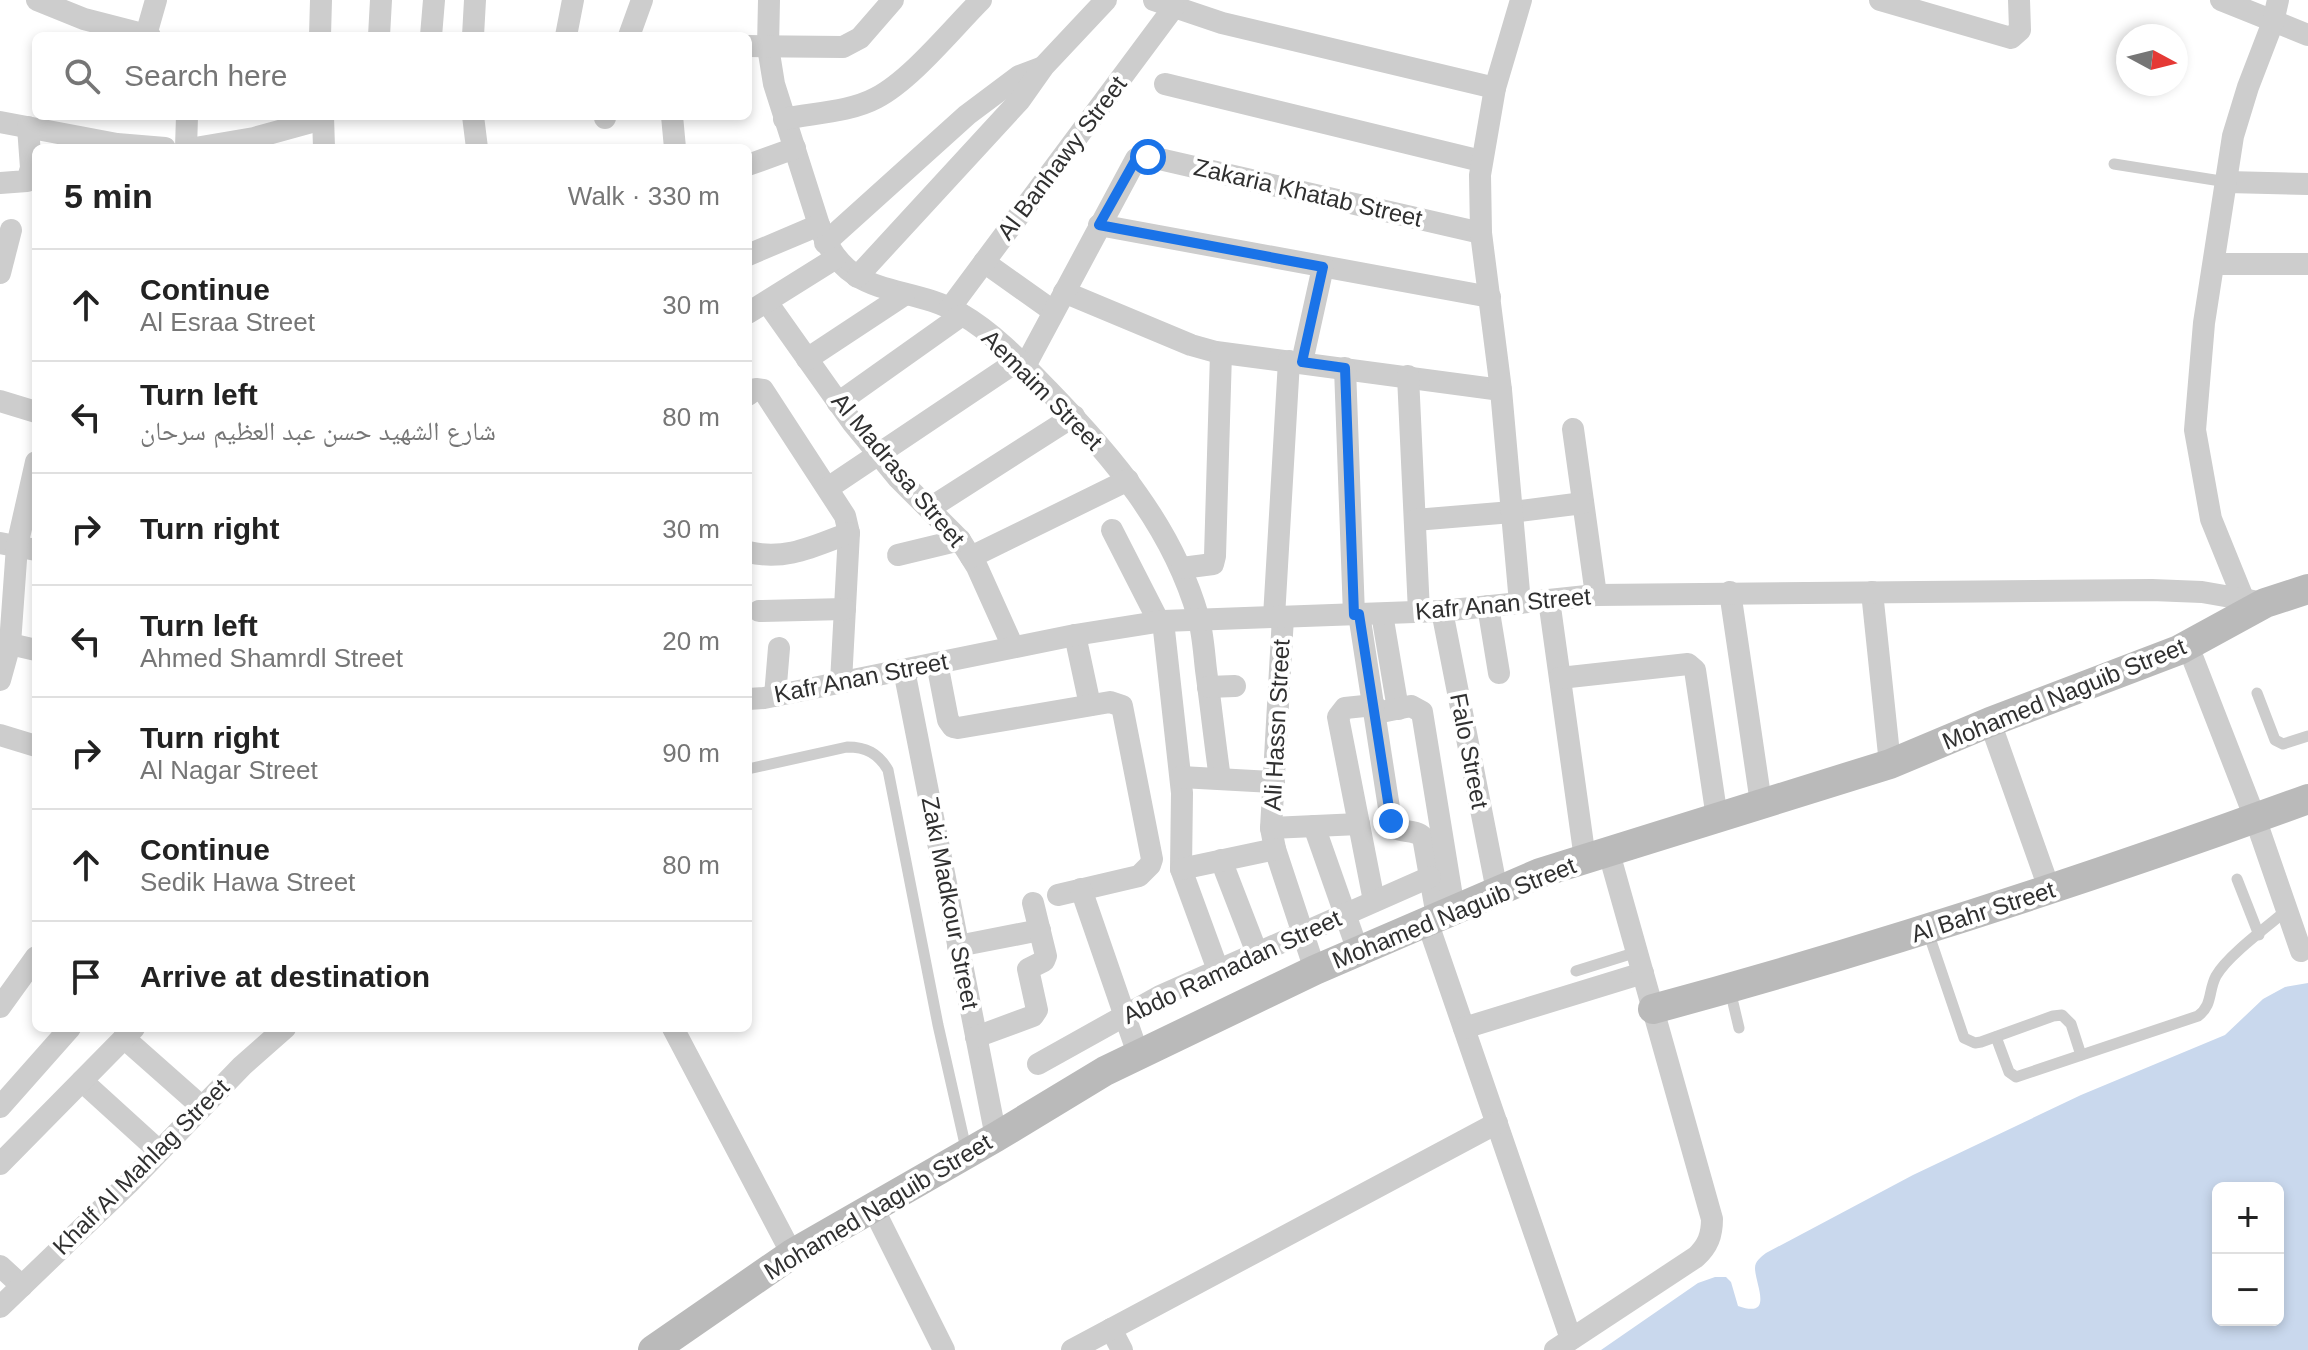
<!DOCTYPE html>
<html lang="en">
<head>
<meta charset="utf-8">
<style>
  body { margin:0; font-family:Helvetica,"Noto Naskh Arabic",sans-serif; background:#f2f2f2; color:#222 }
  .controls { position:absolute; right:24px; bottom:24px; display:grid; overflow:hidden; border-radius:12px; box-shadow:0 4px 12px #0003 }
  .controls button { width:72px; height:72px; display:grid; place-items:center; padding:0; border:0; border-bottom:2px solid #e0e0e0; background:#fff; color:#222; font:40px sans-serif }
  .compass { position:absolute; left:2116px; top:24px; width:72px; height:72px; border-radius:50%; background:#fff; box-shadow:0 4px 12px #0003; rotate:97deg }
  .stop { position:absolute; width:24px; height:24px; margin:-18px; border:6px solid #1a73e8; border-radius:50%; background:#fff }
  .stop.end { background:#1a73e8; border-color:#fff; box-shadow:0 2px 8px #0008 }
  .list { margin:0; padding:0; list-style:none }
  h2 { display:flex; justify-content:space-between; align-items:center; height:104px; margin:0; padding:0 32px; font-size:34px }
  h2 small { font-size:26px; font-weight:400; color:#767676 }
  .list li { display:grid; grid-template-columns:52px 1fr auto; gap:24px; align-items:center; box-sizing:border-box; height:112px; padding:0 32px; border-top:2px solid #e0e0e0 }
  .list b { display:block; font-size:30px; white-space:nowrap }
  .list p { margin:0; font-size:26px; white-space:nowrap; color:#767676 }
  .list em { font-size:26px; font-style:normal; color:#767676 }
  .icon { flex:none; width:44px; height:44px; fill:none; stroke:currentColor; stroke-width:2; stroke-linecap:round; stroke-linejoin:round }
  .map { position:relative; flex:none; width:2308px; height:1350px; overflow:hidden }
  .search { position:absolute; background:#fff; box-shadow:0 4px 12px #0003; left:32px; top:32px; width:720px; height:88px; display:flex; align-items:center; gap:20px; box-sizing:border-box; padding:0 28px; border-radius:12px; color:#767676; font-size:30px }
  .panel { position:absolute; background:#fff; box-shadow:0 4px 12px #0003; left:32px; top:144px; width:720px; height:888px; border-radius:12px }
  .map>svg:first-child { display:block }
  .water { fill:#c9d8ed; fill-rule:evenodd }
  .lines { fill:none; stroke-linecap:round; stroke-linejoin:round }
  .lane { stroke:#cdcdcd; stroke-width:11 }
  .street { stroke:#cdcdcd; stroke-width:22 }
  .secondary { stroke:#bababa; stroke-width:30 }
  .route { stroke:#1a73e8; stroke-width:10 }
  .labels { text-anchor:middle; stroke-width:8; stroke-linejoin:round; paint-order:stroke }
  .street-label { font-size:24px; fill:#303030; stroke:#fff }
</style>
</head>
<body>
<div class="map">
<svg width="2308" height="1350" viewBox="0 0 2308 1350">
  <rect width="100%" height="100%" fill="#fff"/>
  <!-- water -->
  <path class="water" d="M2308 983V1350H1601L1698 1283 1715 1277H1726L1731 1282 1738 1306C1775 1319 1755 1284 1755 1268 1755 1261 1761 1257 1766 1253L1913 1175 2081 1095 2225 1035 2263 999 2285 987ZM2218 1188H2278V1320H2218Z"/>
  <g class="lines">
    <!-- lane -->
    <g class="lane">
      <polyline points="2114,164 2227,182"/>
      <polyline points="2257,693 2275,740 2283,744 2308,736"/>
      <path d="M748 769 847 747C866 747 878 753 888 770L938 1025 967 1153"/>
      <polyline points="2237,879 2259,935"/>
      <polyline points="1928,932 1964,1038 1975,1043 1981,1042 2053,1016 2062,1015 2071,1024 2081,1055"/>
      <polyline points="1576,971 1637,952"/>
      <polyline points="1730,990 1739,1028"/>
      <path d="M1996 1037 2009 1072 2016 1077 2198 1016C2213 1005 2208 991 2216 976 2227 956 2268 926 2287 910"/>
    </g>
    <!-- street -->
    <g class="street">
      <polyline points="37,0 84,19 150,36"/>
      <path d="M769 0 768 47 774 84 819 225C847 303 905 281 961 314 994 333 1022 363 1048 390 1112 456 1172 526 1198 616 1203 633 1204 653 1206 670 1211 707 1215 743 1220 779"/>
      <polyline points="1154,0 1222,23 1495,88"/>
      <polyline points="1880,0 2011,38 2020,30 2019,0"/>
      <polyline points="2221,0 2308,35"/>
      <polyline points="146,35 156,0"/>
      <polyline points="320,36 321,0"/>
      <polyline points="379,36 381,0"/>
      <polyline points="431,36 434,0"/>
      <polyline points="473,36 475,0"/>
      <polyline points="566,36 573,0"/>
      <polyline points="629,36 642,0"/>
      <polyline points="748,46 843,47 860,38 893,0"/>
      <polyline points="1165,84 1481,161"/>
      <polyline points="323,116 324,148"/>
      <polyline points="473,116 477,148"/>
      <polyline points="605,116 605,118"/>
      <polyline points="672,116 675,148"/>
      <path d="M784 119C813 113 850 112 876 98 911 80 952 29 981 0"/>
      <polyline points="0,122 117,144 165,148"/>
      <polyline points="186,148 187,116"/>
      <polyline points="195,148 254,138 323,119"/>
      <polyline points="748,165 795,148"/>
      <polyline points="2227,182 2308,184"/>
      <polyline points="0,183 27,181 31,168 28,127"/>
      <polyline points="1099,225 1490,297"/>
      <polyline points="825,243 967,115 1019,76 1043,67"/>
      <polyline points="748,255 819,225"/>
      <polyline points="984,262 1053,311"/>
      <polyline points="2214,264 2308,264"/>
      <polyline points="0,273 11,230"/>
      <polyline points="857,277 1020,100 1044,66 1106,0"/>
      <polyline points="1064,292 1191,345 1216,352 1501,390"/>
      <polyline points="767,302 852,422 898,478 960,540 977,567 1013,647"/>
      <polyline points="950,308 1174,7"/>
      <polyline points="748,313 836,258"/>
      <polyline points="807,359 904,295"/>
      <polyline points="1302,362 1323,267"/>
      <polyline points="1025,366 1136,159 1142,155 1481,233"/>
      <polyline points="1345,368 1354,615"/>
      <polyline points="1408,376 1419,612"/>
      <polyline points="748,395 756,389 763,390 845,516 849,533 841,682"/>
      <polyline points="0,401 36,412"/>
      <polyline points="838,403 962,315"/>
      <polyline points="1573,429 1596,595"/>
      <polyline points="828,488 1019,360"/>
      <polyline points="930,508 1074,416"/>
      <polyline points="1415,520 1512,512 1583,503"/>
      <polyline points="1112,530 1159,622"/>
      <polyline points="0,543 36,550"/>
      <path d="M748 552C786 561 814 546 849 533"/>
      <polyline points="898,555 960,540"/>
      <polyline points="971,557 1128,480"/>
      <polyline points="1182,568 1213,564 1215,556 1221,353"/>
      <polyline points="1730,592 1761,803"/>
      <polyline points="1872,592 1890,764"/>
      <polyline points="2243,598 2211,519 2195,430 2204,323 2233,136 2248,87 2273,22 2278,0"/>
      <polyline points="1549,600 1585,859"/>
      <polyline points="1520,603 1501,390 1481,233 1480,175 1495,88 1521,0"/>
      <polyline points="1488,606 1499,673"/>
      <polyline points="759,611 845,609"/>
      <polyline points="1442,611 1497,891"/>
      <path d="M1359 614 1391 821 1393 827C1402 833 1415 829 1423 837L1437 916"/>
      <polyline points="1382,614 1398,709"/>
      <polyline points="1274,617 1289,361"/>
      <polyline points="1283,617 1271,828 1275,849 1315,970"/>
      <polyline points="1163,621 1182,793 1181,869 1218,970"/>
      <polyline points="1075,635 1090,705"/>
      <polyline points="10,644 36,650"/>
      <polyline points="2188,646 2255,818 2301,951"/>
      <polyline points="937,663 948,720 953,727 958,728 1110,702 1122,706 1152,859 1150,865 1139,876 1058,895"/>
      <polyline points="904,670 996,1137"/>
      <polyline points="1560,678 1688,664 1695,670 1717,818"/>
      <polyline points="0,680 10,644 17,546 36,462"/>
      <polyline points="1208,687 1235,686"/>
      <polyline points="775,696 779,648"/>
      <polyline points="748,699 764,698 1075,635 1163,621 1442,611 1596,595 2152,590 2202,592 2265,603"/>
      <polyline points="1376,713 1411,706 1422,712 1454,909"/>
      <polyline points="1990,722 2050,891"/>
      <polyline points="0,735 36,746"/>
      <polyline points="1181,777 1274,782"/>
      <polyline points="1314,826 1358,951"/>
      <polyline points="1271,828 1359,824"/>
      <polyline points="1221,860 1257,953"/>
      <polyline points="1181,869 1275,849"/>
      <polyline points="1081,889 1138,1054"/>
      <polyline points="1374,901 1338,717 1345,708 1374,705"/>
      <polyline points="1427,921 1571,1339"/>
      <polyline points="958,946 1040,930"/>
      <polyline points="0,1007 36,957"/>
      <polyline points="673,1028 792,1254"/>
      <polyline points="1464,1028 1643,973"/>
      <polyline points="976,1037 1033,1016 1037,1010 1028,969 1044,961 1046,956 1033,903"/>
      <polyline points="124,1038 202,1107"/>
      <polyline points="1038,1064 1160,996 1430,877"/>
      <polyline points="82,1081 159,1151"/>
      <polyline points="0,1107 70,1028"/>
      <polyline points="0,1164 134,1028"/>
      <polyline points="873,1208 944,1350"/>
      <polyline points="0,1266 22,1286"/>
      <polyline points="0,1307 129,1183 242,1066 285,1028"/>
      <polyline points="1111,1329 1122,1350"/>
      <polyline points="1072,1350 1497,1123"/>
      <path d="M1555 1350 1696 1257C1708 1246 1712 1235 1712 1219L1609 853"/>
    </g>
    <!-- secondary -->
    <g class="secondary">
      <path d="M1653 1009C1875 949 2092 878 2308 799"/>
      <polyline points="653,1350 792,1254 996,1137 1105,1071 1315,970 1540,873 1890,764 1990,722 2179,650 2265,603 2308,589"/>
    </g>
  </g>
  <g class="lines">
    <!-- route -->
    <polyline class="route" points="1148,157 1142,155 1136,159 1099,225 1323,267 1302,362 1345,368 1354,615 1359,614 1391,821"/>
  </g>
  <g class="labels">
    <!-- street labels -->
    <g class="street-label">
      <text transform="translate(1062 158) rotate(-53)" y="8">Al Banhawy Street</text>
      <text transform="translate(1308 193) rotate(13)" y="8">Zakaria Khatab Street</text>
      <text transform="translate(1042 390) rotate(45)" y="8">Aemaim Street</text>
      <text transform="translate(898 470) rotate(50)" y="8">Al Madrasa Street</text>
      <text transform="translate(1503 604) rotate(-5)" y="8">Kafr Anan Street</text>
      <text transform="translate(861 678) rotate(-11)" y="8">Kafr Anan Street</text>
      <text transform="translate(2064 694) rotate(-22)" y="8">Mohamed Naguib Street</text>
      <text transform="translate(1277 725) rotate(-87)" y="8">Ali Hassn Street</text>
      <text transform="translate(1469 751) rotate(79)" y="8">Falo Street</text>
      <text transform="translate(950 903) rotate(79)" y="8">Zaki Madkour Street</text>
      <text transform="translate(1983 912) rotate(-18)" y="8">Al Bahr Street</text>
      <text transform="translate(1454 913) rotate(-22)" y="8">Mohamed Naguib Street</text>
      <text transform="translate(1232 967) rotate(-25)" y="8">Abdo Ramadan Street</text>
      <text transform="translate(141 1167) rotate(-45)" y="8">Khalf Al Mahlag Street</text>
      <text transform="translate(878 1207) rotate(-31)" y="8">Mohamed Naguib Street</text>
    </g>
  </g>
</svg>
<div class="controls">
<button>+</button>
<button>−</button>
</div>
<svg class="compass" viewBox="-18 -18 36 36"><path d="M0-13l5 13h-10z" fill="#e53935"/><path d="M0 13l5-13h-10z" fill="#767676"/></svg>
<div class="stop" style="left:1148px;top:157px"></div>
<div class="stop end" style="left:1391px;top:821px"></div>
<div class="search"><svg class="icon" aria-label="search" viewBox="0 0 24 24"><circle cx="10" cy="10" r="6"/><path d="M15 15l6 6"/></svg>Search here</div>
<section class="panel">
<h2>5 min<small>Walk · 330 m</small></h2>
<ul class="list">
<li><svg class="icon" aria-label="ahead" viewBox="0 0 24 24"><path d="M12 20V5M6 11l6-6 6 6"/></svg><div><b>Continue</b><p>Al Esraa Street</p></div><em>30 m</em></li>
<li><svg class="icon" aria-label="left" viewBox="0 0 24 24"><path d="M17 20v-9H6M10 6l-5 5 5 5"/></svg><div><b>Turn left</b><p>شارع الشهيد حسن عبد العظيم سرحان</p></div><em>80 m</em></li>
<li><svg class="icon" aria-label="right" viewBox="0 0 24 24"><path d="M7 20v-9h11M14 6l5 5-5 5"/></svg><div><b>Turn right</b></div><em>30 m</em></li>
<li><svg class="icon" aria-label="left" viewBox="0 0 24 24"><path d="M17 20v-9H6M10 6l-5 5 5 5"/></svg><div><b>Turn left</b><p>Ahmed Shamrdl Street</p></div><em>20 m</em></li>
<li><svg class="icon" aria-label="right" viewBox="0 0 24 24"><path d="M7 20v-9h11M14 6l5 5-5 5"/></svg><div><b>Turn right</b><p>Al Nagar Street</p></div><em>90 m</em></li>
<li><svg class="icon" aria-label="ahead" viewBox="0 0 24 24"><path d="M12 20V5M6 11l6-6 6 6"/></svg><div><b>Continue</b><p>Sedik Hawa Street</p></div><em>80 m</em></li>
<li><svg class="icon" aria-label="arrive" viewBox="0 0 24 24"><path d="M6 21V4h12l-3 4 3 4H6"/></svg><div><b>Arrive at destination</b></div></li>
</ul>
</section>
</div>
</body>
</html>
